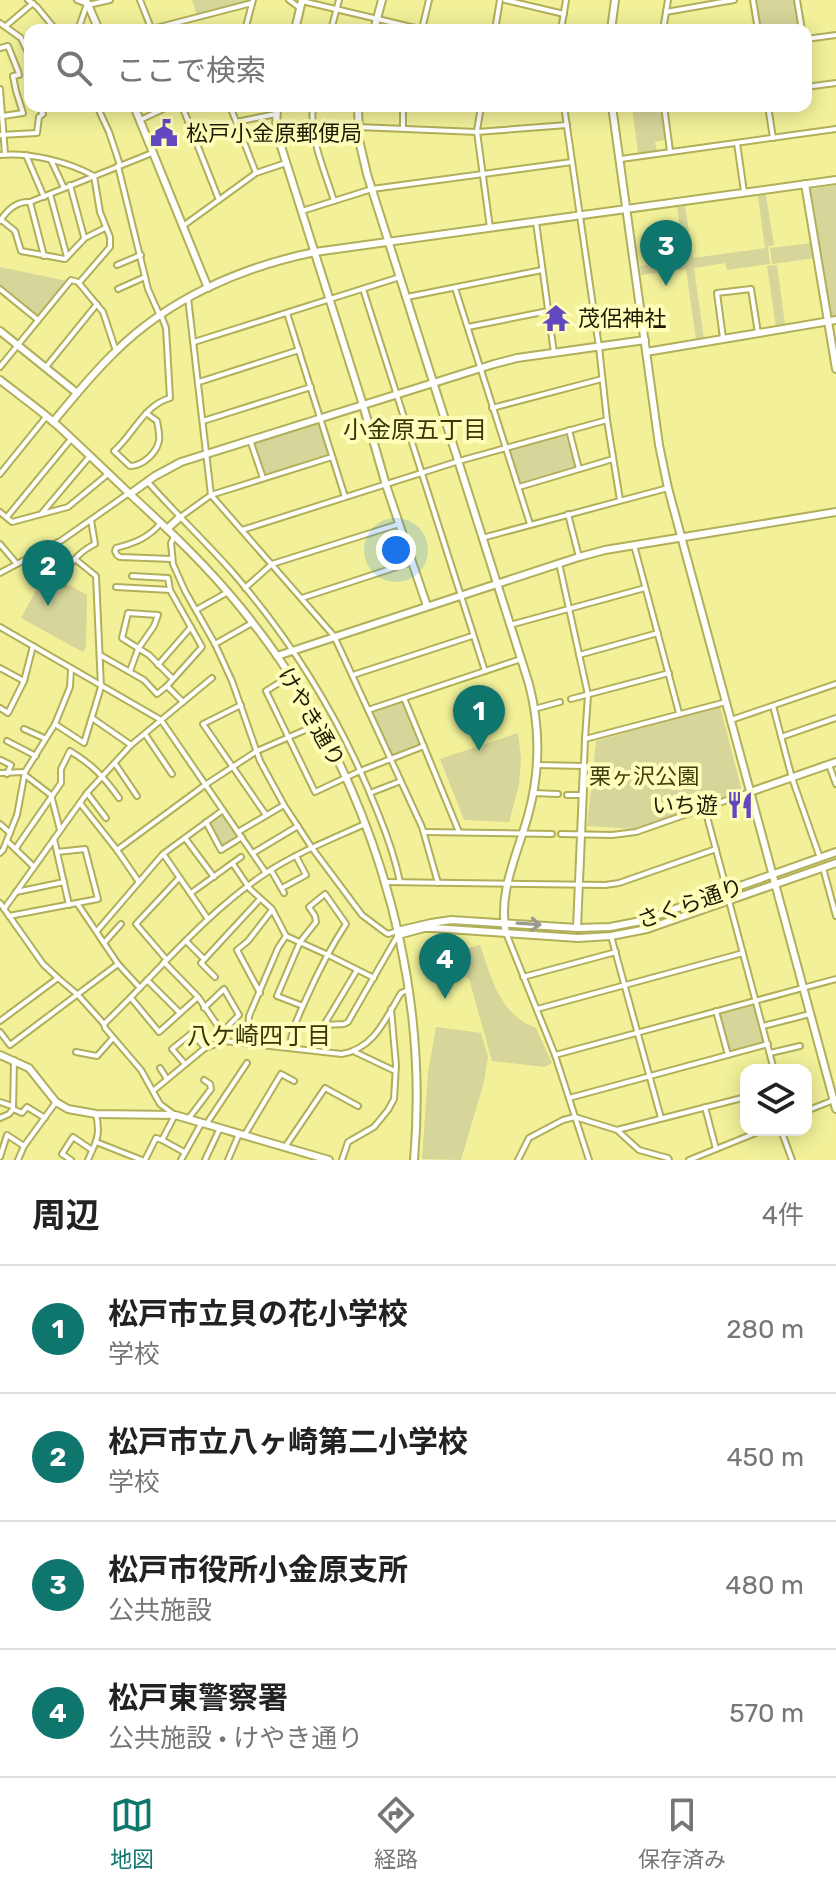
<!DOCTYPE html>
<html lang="ja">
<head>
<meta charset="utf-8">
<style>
  body { margin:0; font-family:Rubik,"Noto Sans JP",sans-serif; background:#f6f6f6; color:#222 }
  .controls { position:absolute; right:24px; bottom:24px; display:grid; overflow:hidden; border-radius:16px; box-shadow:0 4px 20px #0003 }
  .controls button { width:72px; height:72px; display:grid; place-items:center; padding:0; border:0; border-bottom:2px solid #e0e0e0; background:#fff; color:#222; font:40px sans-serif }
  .you { position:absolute; left:396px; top:550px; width:28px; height:28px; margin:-20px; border:6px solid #fff; border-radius:50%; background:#1a73e8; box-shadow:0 0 0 12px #1a73e833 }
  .badge { display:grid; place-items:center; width:52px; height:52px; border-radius:50%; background:#0f766e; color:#fff; font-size:26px; font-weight:700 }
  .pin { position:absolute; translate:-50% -66px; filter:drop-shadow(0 2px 4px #0008) }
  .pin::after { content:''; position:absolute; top:42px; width:28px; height:24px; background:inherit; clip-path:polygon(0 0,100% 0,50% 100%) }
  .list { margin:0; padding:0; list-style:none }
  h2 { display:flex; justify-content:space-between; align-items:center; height:104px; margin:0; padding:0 32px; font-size:34px }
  h2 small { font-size:26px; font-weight:400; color:#767676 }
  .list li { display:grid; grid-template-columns:52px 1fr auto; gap:24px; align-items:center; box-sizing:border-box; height:128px; padding:0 32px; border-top:2px solid #e0e0e0 }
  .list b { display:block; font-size:30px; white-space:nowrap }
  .list p { margin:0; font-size:26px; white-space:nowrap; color:#767676 }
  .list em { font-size:26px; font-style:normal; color:#767676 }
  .icon { flex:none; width:44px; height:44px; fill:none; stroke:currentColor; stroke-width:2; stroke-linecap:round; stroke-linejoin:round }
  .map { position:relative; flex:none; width:836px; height:1160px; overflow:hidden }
  .search { position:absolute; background:#fff; box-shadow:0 4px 20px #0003; left:24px; right:24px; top:24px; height:88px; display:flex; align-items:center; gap:20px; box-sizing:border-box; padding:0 28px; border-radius:16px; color:#767676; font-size:30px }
  .sheet { height:616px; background:#fff }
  nav { display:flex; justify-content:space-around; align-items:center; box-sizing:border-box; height:112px; border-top:2px solid #e0e0e0; background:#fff; font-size:22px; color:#767676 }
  nav a { display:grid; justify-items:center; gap:4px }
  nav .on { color:#0f766e }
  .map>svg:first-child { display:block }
  .green { fill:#d6d59a }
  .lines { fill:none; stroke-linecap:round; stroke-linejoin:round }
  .minor-casing { stroke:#b1af59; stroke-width:8 }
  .tertiary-casing { stroke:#b1af59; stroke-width:10 }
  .minor { stroke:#fff; stroke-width:4 }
  .tertiary { stroke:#fff; stroke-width:6 }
  .oneway { stroke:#99998d }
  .labels { text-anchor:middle; stroke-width:8; stroke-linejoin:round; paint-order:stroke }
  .poi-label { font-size:22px; fill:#1d1c02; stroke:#fefdb9; text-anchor:start }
  .street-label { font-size:22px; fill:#1d1c02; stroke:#fefdb9 }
  .park-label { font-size:22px; fill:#413f0e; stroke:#fefdb9 }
  .neighbourhood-label { font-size:24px; fill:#393707; stroke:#fefdb9 }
</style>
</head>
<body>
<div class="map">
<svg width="836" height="1160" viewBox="0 0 836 1160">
  <rect width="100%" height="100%" fill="#f2f19a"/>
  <!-- green -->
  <g class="green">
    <polygon points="192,0 250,0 197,15"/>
    <polygon points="755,0 795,0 799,30 760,30"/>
    <polygon points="632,106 661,106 665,140 655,142 657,151 638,153"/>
    <polygon points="836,185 836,320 828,321 806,190"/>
    <polygon points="766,195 774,245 766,247 768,247 770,264 727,270 725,263 694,268 704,339 696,340 686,269 641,275 640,266 684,260 677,207 685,206 693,258 765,248 758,196"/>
    <polygon points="811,243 815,258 772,264 770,248"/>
    <polygon points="777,265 785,325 776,327 767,266"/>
    <polygon points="0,267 67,281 39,315 36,315 0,286"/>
    <polygon points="317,422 329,453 328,456 266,475 263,474 255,442"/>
    <polygon points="565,431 576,468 518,483 507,448"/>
    <polygon points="41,581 47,590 69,585 87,595 86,647 83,652 21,618"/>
    <polygon points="401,700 420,743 420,745 391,755 372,713 373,710"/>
    <polygon points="720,706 742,791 634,829 587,826 596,741"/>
    <polygon points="518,733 521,758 519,785 509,822 464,820 440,759"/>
    <polygon points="223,815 238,835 223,846 211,823"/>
    <path d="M480 945C492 979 499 1014 536 1028L552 1063 545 1067 492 1061 469 979 454 970 451 952Z"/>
    <polygon points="752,1003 755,1005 764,1041 763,1043 728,1051 719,1012"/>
    <polygon points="436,1027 481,1033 488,1057 484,1082 461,1160 422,1159 428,1073"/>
  </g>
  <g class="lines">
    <!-- minor casing -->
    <g class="minor-casing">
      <g id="minor">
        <polyline points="28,0 37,7 56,30"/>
        <polyline points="77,0 87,4"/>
        <polyline points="140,0 151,28"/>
        <polyline points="289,0 300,8"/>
        <polyline points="505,0 564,14"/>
        <polyline points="753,0 758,30"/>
        <polyline points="797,0 802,30"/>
        <polyline points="302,1 424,30"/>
        <polyline points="88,5 110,0"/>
        <polyline points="666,12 734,0"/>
        <polyline points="0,23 21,38 30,57"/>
        <polyline points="7,25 33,3"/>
        <polyline points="152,29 252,3"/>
        <polyline points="422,29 429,0"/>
        <polyline points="78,30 87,4"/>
        <polyline points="245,30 253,0"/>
        <polyline points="331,30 339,0"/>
        <polyline points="495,30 500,0"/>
        <polyline points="561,30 566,0"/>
        <polyline points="663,30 668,0"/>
        <polyline points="806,39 836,35"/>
        <polyline points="0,48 8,46 18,71 19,75 13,76 16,91 23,113 3,116"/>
        <polyline points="30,86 30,89"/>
        <polyline points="806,87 836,83"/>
        <polyline points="0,89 5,154"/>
        <polyline points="97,106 109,132 120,165"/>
        <polyline points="182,106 219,200"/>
        <polyline points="230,106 256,173"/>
        <path d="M313 106C309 138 325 171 334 201"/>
        <polyline points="564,106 599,347 607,420 620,500"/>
        <polyline points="664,106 670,151"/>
        <polyline points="768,106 773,138"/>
        <polyline points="140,120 170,106"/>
        <polyline points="236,122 276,114"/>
        <polyline points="403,128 403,106"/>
        <polyline points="477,131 481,106"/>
        <polyline points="477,132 490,228"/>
        <polyline points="0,135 37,133 39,117 43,114 38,106"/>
        <polyline points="280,143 358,127 477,132 567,125"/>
        <polyline points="737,143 744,192"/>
        <path d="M0 155C29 152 69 162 94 176L100 212 110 237V247L79 283"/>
        <polyline points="26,155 44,197"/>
        <polyline points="621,159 836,129"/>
        <polyline points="51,160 64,188"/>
        <polyline points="118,166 148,289 160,316"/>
        <polyline points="70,185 84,237"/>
        <polyline points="50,194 67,257"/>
        <polyline points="30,202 44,256"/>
        <polyline points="302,211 372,189 572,162"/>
        <polyline points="0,219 15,231 21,251 65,259 85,238 105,228"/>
        <path d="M0 221C7 210 16 201 30 202L152 153"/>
        <polyline points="536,222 554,353"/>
        <polyline points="183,226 256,173 286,163"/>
        <polyline points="117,265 141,255"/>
        <polyline points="455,288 530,524"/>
        <polyline points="0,289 38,320"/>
        <polyline points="118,289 145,277"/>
        <polyline points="363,289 485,671"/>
        <polyline points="407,297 542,270"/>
        <polyline points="188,298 211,495 334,636 422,827 438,883"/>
        <polyline points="287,313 345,497"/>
        <polyline points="468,327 548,311"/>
        <polyline points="723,338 717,293 751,289 758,333"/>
        <polyline points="194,342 400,277"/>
        <polyline points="0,367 71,280 78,282 103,312 116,351"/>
        <polyline points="46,367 97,304"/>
        <polyline points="199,382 299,350"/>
        <polyline points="492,408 602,379"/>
        <path d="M146 413 157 421C158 427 160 435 159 441 156 454 142 466 130 466L114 451C133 435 144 405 170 398L166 328 161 315"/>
        <polyline points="203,421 311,387"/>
        <polyline points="569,430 579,469"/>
        <polyline points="250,440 263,478"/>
        <polyline points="0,474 46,417"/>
        <path d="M147 481C175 513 206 542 234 574 295 645 344 726 378 813 387 835 395 858 400 882"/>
        <polyline points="519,487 613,459"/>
        <polyline points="0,512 12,522 68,507 108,474"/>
        <polyline points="42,513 90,456"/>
        <polyline points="568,514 579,557"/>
        <polyline points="7,517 71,439"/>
        <polyline points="179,518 211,495 332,457"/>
        <path d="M161 523C148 538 135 543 116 548L115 551 117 555 120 557 172 559"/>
        <polyline points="242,530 459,461 607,420"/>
        <polyline points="174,537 171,543 173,564 185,591 215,644 232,681 260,761 284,805 312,848 362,915 386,933 388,934 397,931"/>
        <polyline points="482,538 668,488"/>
        <polyline points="0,544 17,564"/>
        <polyline points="634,545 679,713"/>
        <polyline points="559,563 588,695 585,739"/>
        <polyline points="0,573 62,540 129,493"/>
        <polyline points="132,576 168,578 170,590 202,647 167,686"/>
        <path d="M63 584 62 575C72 562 80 551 95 544L91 520"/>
        <polyline points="116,587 170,590"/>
        <polyline points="245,588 272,564 399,524"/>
        <polyline points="302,598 412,562"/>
        <polyline points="196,610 228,592"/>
        <polyline points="510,625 645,588"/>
        <polyline points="0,627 161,720 266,873"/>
        <polyline points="215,644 252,623"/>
        <polyline points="100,655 144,680 157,694 167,686 183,702"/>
        <polyline points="579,655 658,633"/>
        <polyline points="158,665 191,627"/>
        <polyline points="0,668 24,681"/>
        <polyline points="130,671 138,649 154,626 158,615 128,613 122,638 149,655 172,678"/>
        <polyline points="353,675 472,636"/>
        <polyline points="290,676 266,691 315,792 360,771 424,746"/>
        <polyline points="404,698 459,832"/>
        <polyline points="571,699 669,673"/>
        <polyline points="241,705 203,724 266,815"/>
        <polyline points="773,706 792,778 820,858"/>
        <polyline points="0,708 8,713 24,681 33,646"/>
        <polyline points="534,709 560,702"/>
        <polyline points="368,710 521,659"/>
        <polyline points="92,718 131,745"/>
        <polyline points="731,720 836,684"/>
        <polyline points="55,724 84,743 101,687 96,576 75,559"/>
        <polyline points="24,729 44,738"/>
        <polyline points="145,734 172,774"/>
        <polyline points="781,737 836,718"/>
        <polyline points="7,741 36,756"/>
        <polyline points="1,760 11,765 7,774"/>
        <polyline points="116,765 137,796"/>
        <polyline points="537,765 584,766 585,739 726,702"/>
        <polyline points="829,765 836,784"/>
        <polyline points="0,773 25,772"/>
        <polyline points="25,775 51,795 60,830"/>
        <polyline points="87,793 106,818"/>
        <polyline points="370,793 401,781"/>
        <polyline points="533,793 558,794"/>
        <polyline points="567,795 583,795"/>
        <polyline points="80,803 117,850 139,882"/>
        <polyline points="705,809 727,891"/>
        <polyline points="206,822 221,850 242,837"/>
        <polyline points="0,824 10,833"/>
        <polyline points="238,832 284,805"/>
        <polyline points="424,832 552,834"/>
        <polyline points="561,834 612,835 636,832 750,792"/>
        <polyline points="185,838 214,877"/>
        <polyline points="54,839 69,905"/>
        <polyline points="7,841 34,867"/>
        <path d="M16 848 61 783V769L70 751C93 765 104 777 119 798"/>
        <polyline points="117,850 205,785 257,751 319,724"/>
        <polyline points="0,853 3,850 17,815 25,772 55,724 70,687 71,669"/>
        <polyline points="253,853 298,826"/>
        <polyline points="164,855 208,919"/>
        <polyline points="233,864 250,889 272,909 286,936 326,954 374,978"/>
        <polyline points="823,868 836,916"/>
        <polyline points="271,870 284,893"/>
        <polyline points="385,882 605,885 619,883 716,849"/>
        <polyline points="282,888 306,875 296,856"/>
        <polyline points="16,892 64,882"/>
        <polyline points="191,893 241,857"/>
        <polyline points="729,901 774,1070"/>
        <polyline points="0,903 43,964 58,978"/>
        <polyline points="77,903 118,964 140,988"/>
        <polyline points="4,909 87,793 131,745 212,678"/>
        <polyline points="9,916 98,899 85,849 57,852"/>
        <polyline points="97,931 163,854 223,810"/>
        <polyline points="506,933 555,1055 589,1160"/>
        <polyline points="611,936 661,1118"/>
        <polyline points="186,941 204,959"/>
        <polyline points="104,943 121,924"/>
        <polyline points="166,959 136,924 179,878"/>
        <polyline points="164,962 198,997 222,1032 239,1015 224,989 204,1008"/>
        <polyline points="357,970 324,1025 344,1024 348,1022 398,935"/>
        <polyline points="215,977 201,963 260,899"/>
        <polyline points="523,977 616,952"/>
        <polyline points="147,980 180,1013"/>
        <polyline points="260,993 237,950 248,941 272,910"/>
        <polyline points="131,998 159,1032 198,997"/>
        <polyline points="537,1009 743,953"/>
        <polyline points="716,1011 728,1055"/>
        <polyline points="0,1021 58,978 78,995 104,1024 105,1028 141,1070 160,1104 175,1115 162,1140"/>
        <path d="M104 1024C157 973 204 914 266 873 296 853 332 839 365 824"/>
        <polyline points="763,1026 810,1014"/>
        <polyline points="0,1032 10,1045 118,964"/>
        <polyline points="247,1043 249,1016 278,948 286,936"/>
        <path d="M290 1048C291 1030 299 1015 306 999 318 972 330 948 346 924L325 894 309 907 315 916 316 922 300 942 277 996 303 1006"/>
        <polyline points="76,1052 97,1056 113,1038"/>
        <polyline points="355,1052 395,1071"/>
        <polyline points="770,1053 800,1046"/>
        <polyline points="555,1055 836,979"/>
        <polyline points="185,1064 172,1049 192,1033 205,1048"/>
        <polyline points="160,1068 167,1079"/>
        <path d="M153 1091 205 1048 224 1041 342 1054C375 1048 385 1019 401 993L408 990"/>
        <polyline points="569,1098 768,1044"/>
        <polyline points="0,1102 12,1106"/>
        <polyline points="705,1107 716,1149"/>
        <polyline points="13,1109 22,1113 27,1107 45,1118"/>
        <polyline points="806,1111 834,1100"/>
        <polyline points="0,1118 9,1114 13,1109 14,1060"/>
        <polyline points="189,1118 211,1089 210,1084 204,1080"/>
        <polyline points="207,1123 247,1063"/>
        <polyline points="617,1130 746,1097"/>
        <polyline points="781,1130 792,1160"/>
        <polyline points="244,1136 281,1074 294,1081"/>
        <polyline points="96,1142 142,1160"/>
        <polyline points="285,1147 325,1088 358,1106"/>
        <polyline points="0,1157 7,1135 24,1146"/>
        <polyline points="18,1160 24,1146 56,1102"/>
        <polyline points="71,1160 62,1154 73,1137 92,1150"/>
        <path d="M88 1160C96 1141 101 1136 96 1114"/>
        <polyline points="145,1160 156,1138 162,1140 184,1152"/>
        <polyline points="181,1160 201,1124"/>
        <polyline points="205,1160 220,1128"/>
        <polyline points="228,1160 239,1134"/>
        <polyline points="342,1160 348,1142 374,1127 388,1110 394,1099 396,1065 391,1009"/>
        <polyline points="518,1160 529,1138 563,1120 575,1117 617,1130 639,1150 668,1158 669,1160"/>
        <polyline points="689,1160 763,1130"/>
      </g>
    </g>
    <!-- tertiary casing -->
    <g class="tertiary-casing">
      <g id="tertiary">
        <polyline points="86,0 99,30"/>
        <polyline points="295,30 302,0"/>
        <polyline points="374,30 382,0"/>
        <polyline points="611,30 615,0"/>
        <polyline points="134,106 208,288"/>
        <polyline points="277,106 276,128 280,143 363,405 386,485 427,606"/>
        <path d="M358 106 359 140 367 174 529 684C540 726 540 770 529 812 519 851 497 892 506 933"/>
        <polyline points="612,106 659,445 668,488 836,1109"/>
        <polyline points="805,184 836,369"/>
        <polyline points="0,331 77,393"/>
        <polyline points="646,352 836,320"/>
        <path d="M0 380C19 395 39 409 57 425 82 448 107 472 132 496 170 531 208 567 241 608 365 760 431 964 414 1160"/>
        <path d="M53 422C73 398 92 374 114 353 168 299 241 267 315 252L836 180"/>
        <polyline points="130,494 155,476 181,462 494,364 517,358 645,340"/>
        <polyline points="167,529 179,518"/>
        <polyline points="277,656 579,557 605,550 836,512"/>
        <polyline points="750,792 836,762"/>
        <polyline points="577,928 584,766"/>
        <polyline points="397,931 431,923 451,920 577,928 610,927 641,921 836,852"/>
        <polyline points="398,935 424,928 433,928 578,938 611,936 647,929 836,863"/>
        <polyline points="0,1055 29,1068 56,1102 68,1109 96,1114 175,1115 329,1160"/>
      </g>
    </g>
    <!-- minor -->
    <use href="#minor" class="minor"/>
    <!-- tertiary -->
    <use href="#tertiary" class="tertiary"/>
  </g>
  <!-- one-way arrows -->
  <defs><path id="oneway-shaft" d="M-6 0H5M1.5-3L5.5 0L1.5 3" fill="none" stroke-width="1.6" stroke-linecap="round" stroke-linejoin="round" transform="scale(2)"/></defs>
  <use class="oneway" href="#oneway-shaft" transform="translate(529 924) rotate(4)"/>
  <!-- icons -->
  <defs>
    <g id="civic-bare" transform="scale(2.16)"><path d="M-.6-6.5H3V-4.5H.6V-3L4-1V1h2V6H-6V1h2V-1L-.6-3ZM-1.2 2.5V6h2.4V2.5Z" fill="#6148c0" stroke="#fefdb9" stroke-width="2.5" paint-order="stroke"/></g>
    <g id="temple-bare" transform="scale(2.16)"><path d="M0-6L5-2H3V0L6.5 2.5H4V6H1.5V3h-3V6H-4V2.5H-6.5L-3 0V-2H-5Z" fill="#6148c0" stroke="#fefdb9" stroke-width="2.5" paint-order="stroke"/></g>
    <g id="restaurant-bare" transform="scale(2.16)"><path d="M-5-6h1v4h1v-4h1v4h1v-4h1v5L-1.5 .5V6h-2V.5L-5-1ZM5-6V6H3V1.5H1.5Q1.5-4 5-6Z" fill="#6148c0" stroke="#fefdb9" stroke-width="2.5" paint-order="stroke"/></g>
  </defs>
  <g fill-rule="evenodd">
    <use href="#civic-bare" x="164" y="133"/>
    <use href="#temple-bare" x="556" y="318"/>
    <use href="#restaurant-bare" x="740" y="805"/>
  </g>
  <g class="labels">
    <!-- poi labels -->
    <g class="poi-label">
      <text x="186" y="141">松戸小金原郵便局</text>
      <text x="578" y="326">茂侶神社</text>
      <text x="718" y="813" text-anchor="end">いち遊</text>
    </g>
    <!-- street labels -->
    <g class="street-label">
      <text transform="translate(312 717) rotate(60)" y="8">けやき通り</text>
      <text transform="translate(690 903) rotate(-19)" y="8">さくら通り</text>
    </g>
    <!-- park labels -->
    <g class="park-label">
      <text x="644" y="784">栗ヶ沢公園</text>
    </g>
    <!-- neighbourhood labels -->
    <g class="neighbourhood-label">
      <text x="415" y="438">小金原五丁目</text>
      <text x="259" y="1044">八ケ崎四丁目</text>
    </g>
  </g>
</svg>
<div class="controls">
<button><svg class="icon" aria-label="layers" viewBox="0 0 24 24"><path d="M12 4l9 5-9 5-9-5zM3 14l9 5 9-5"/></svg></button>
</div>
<div class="you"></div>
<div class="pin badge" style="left:479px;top:751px">1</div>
<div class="pin badge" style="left:48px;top:606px">2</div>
<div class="pin badge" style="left:666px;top:286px">3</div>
<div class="pin badge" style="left:445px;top:999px">4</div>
<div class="search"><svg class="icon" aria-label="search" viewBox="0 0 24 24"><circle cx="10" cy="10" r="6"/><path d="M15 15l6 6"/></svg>ここで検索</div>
</div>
<section class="sheet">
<h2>周辺<small>4件</small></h2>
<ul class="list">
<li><span class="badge">1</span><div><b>松戸市立貝の花小学校</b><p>学校</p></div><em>280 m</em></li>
<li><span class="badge">2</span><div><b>松戸市立八ヶ崎第二小学校</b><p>学校</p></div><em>450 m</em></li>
<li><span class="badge">3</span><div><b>松戸市役所小金原支所</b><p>公共施設</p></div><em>480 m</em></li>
<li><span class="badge">4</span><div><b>松戸東警察署</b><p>公共施設 · けやき通り</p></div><em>570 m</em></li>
</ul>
</section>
<nav>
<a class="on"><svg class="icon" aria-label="map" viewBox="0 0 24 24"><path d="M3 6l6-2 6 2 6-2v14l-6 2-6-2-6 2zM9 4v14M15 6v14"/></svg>地図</a>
<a><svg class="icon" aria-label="directions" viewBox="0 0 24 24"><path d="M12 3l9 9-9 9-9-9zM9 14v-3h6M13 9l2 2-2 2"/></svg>経路</a>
<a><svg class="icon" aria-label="saved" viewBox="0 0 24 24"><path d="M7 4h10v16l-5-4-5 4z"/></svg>保存済み</a>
</nav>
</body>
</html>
